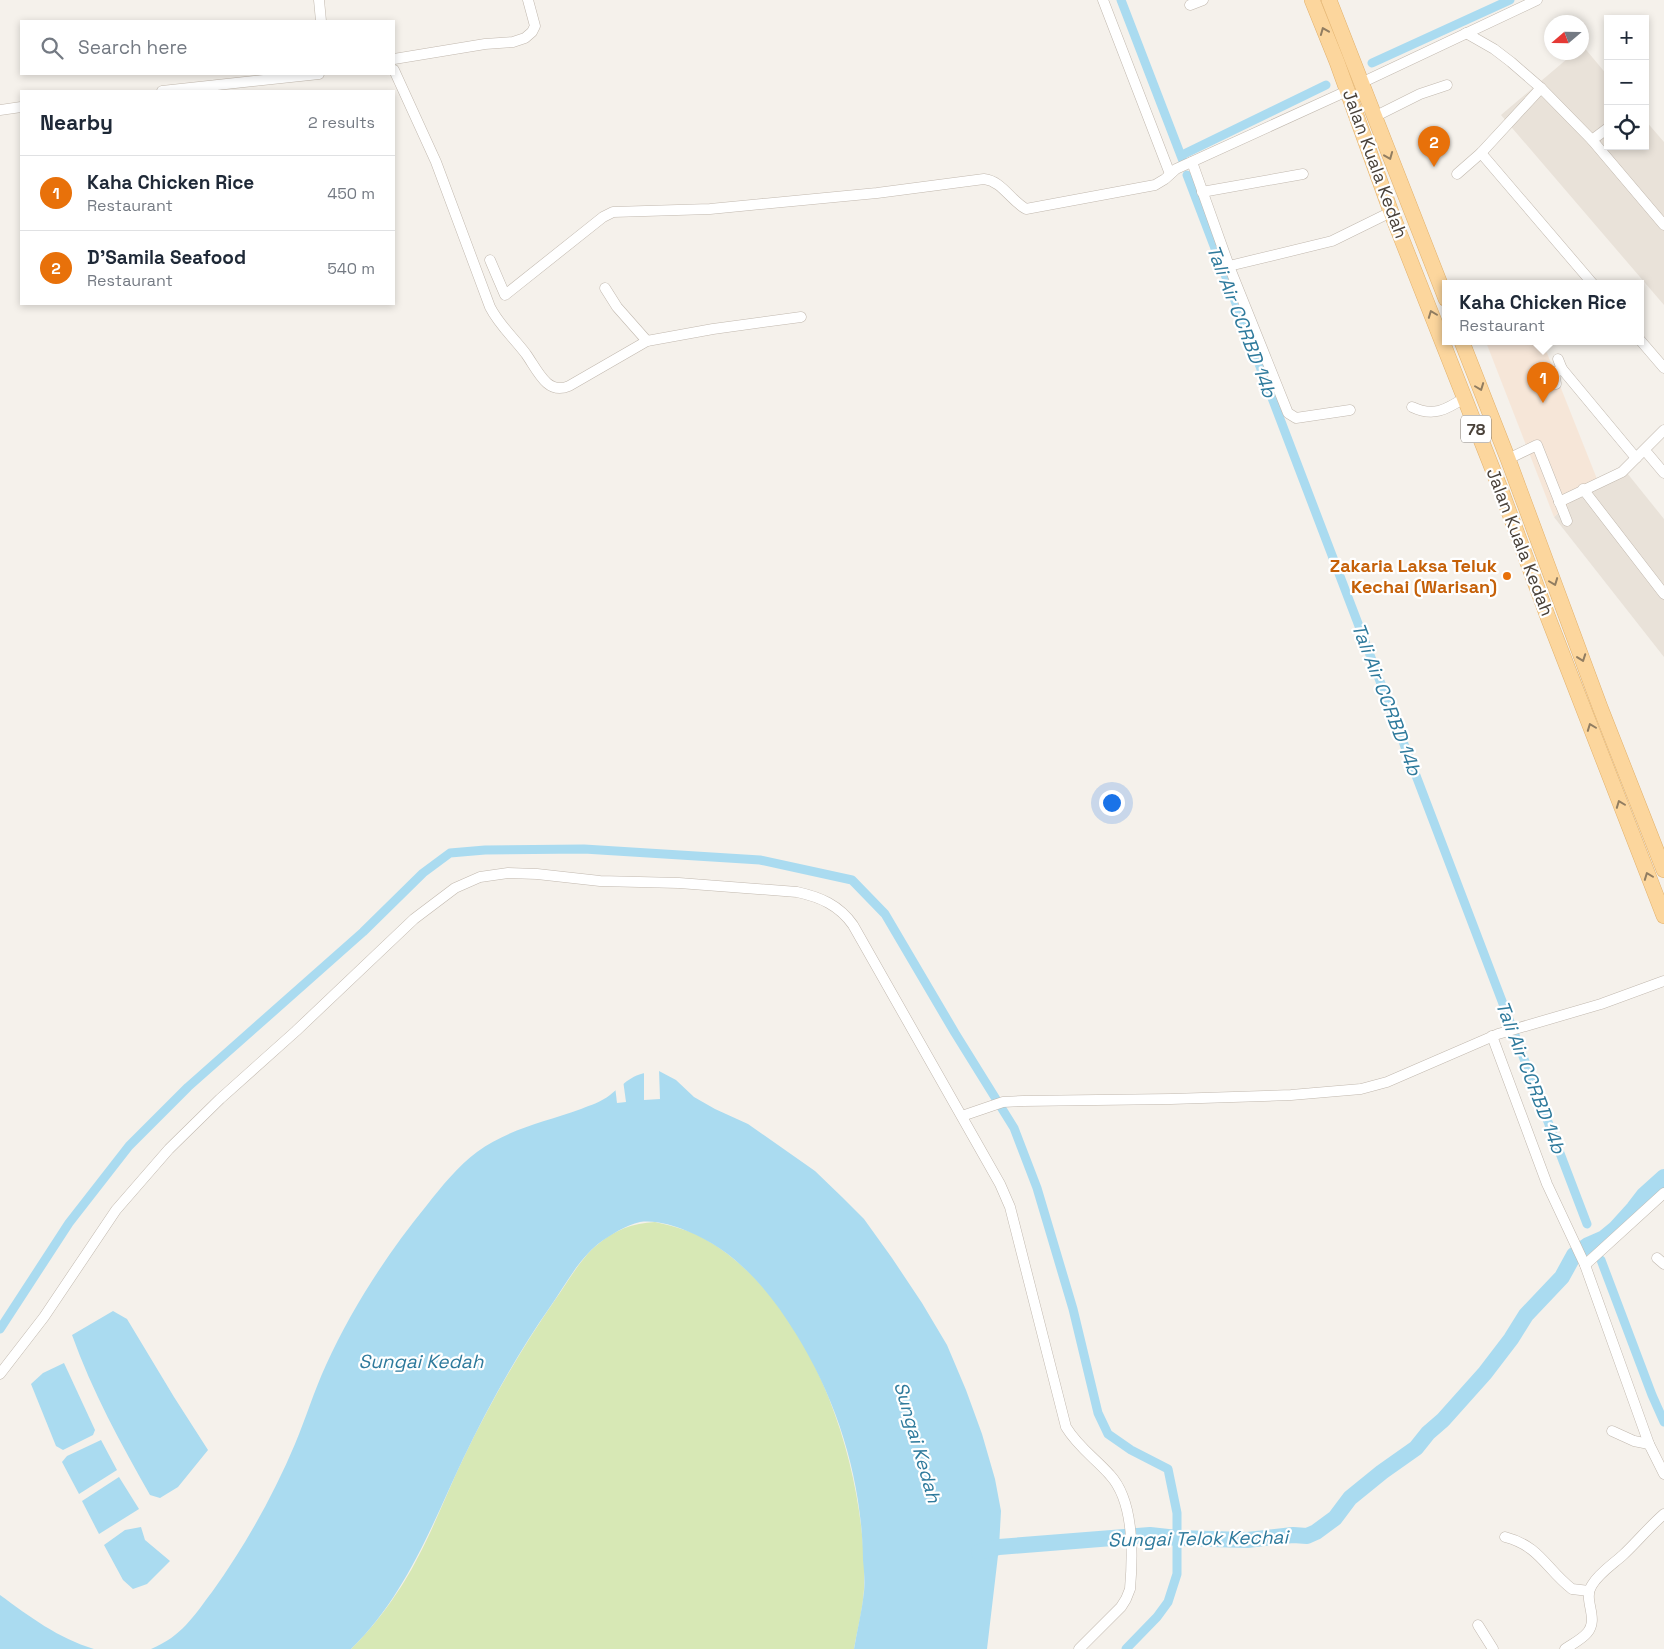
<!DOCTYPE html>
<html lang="en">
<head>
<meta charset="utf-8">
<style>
  body { margin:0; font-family:"Space Grotesk",sans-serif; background:#f6f6f7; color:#1f2937 }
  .controls { position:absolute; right:15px; top:15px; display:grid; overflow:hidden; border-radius:0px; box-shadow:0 2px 8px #0003 }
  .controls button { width:45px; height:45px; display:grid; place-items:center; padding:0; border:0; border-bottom:1px solid #e0e1e3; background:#fff; color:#1f2937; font:25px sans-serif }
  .compass { position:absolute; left:1544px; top:15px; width:45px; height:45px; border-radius:50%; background:#fff; box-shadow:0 2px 8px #0003; rotate:250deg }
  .you { position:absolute; left:1111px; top:802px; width:18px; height:18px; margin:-12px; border:4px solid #fff; border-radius:50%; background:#1a73e8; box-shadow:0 0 0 8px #1a73e833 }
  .badge { display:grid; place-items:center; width:32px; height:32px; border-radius:50%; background:#ea580c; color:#fff; font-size:16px; font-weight:700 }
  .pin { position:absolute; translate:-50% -41px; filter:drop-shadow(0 1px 2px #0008) }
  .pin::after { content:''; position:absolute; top:26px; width:18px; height:15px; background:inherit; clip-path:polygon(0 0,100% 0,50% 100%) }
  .popup { position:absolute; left:1442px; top:280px; width:202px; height:65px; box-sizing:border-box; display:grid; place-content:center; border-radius:0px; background:#fff; filter:drop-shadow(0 1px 4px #0005); font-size:16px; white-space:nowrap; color:#747a83 }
  .popup b { font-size:19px; color:#1f2937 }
  .popup::after { content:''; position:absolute; left:50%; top:100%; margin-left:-10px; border:10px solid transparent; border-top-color:#fff }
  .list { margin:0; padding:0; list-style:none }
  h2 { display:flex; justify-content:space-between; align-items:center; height:65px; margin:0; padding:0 20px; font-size:21px }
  h2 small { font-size:16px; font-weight:400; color:#747a83 }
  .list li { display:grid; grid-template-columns:32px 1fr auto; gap:15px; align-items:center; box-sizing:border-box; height:75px; padding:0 20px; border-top:1px solid #e0e1e3 }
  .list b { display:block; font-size:19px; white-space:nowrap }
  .list p { margin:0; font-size:16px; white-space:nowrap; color:#747a83 }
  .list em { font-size:16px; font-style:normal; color:#747a83 }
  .icon { flex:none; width:28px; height:28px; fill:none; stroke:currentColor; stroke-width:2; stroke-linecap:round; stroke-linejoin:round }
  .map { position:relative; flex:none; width:1664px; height:1649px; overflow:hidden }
  .search { position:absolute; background:#fff; box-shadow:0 2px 8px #0003; left:20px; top:20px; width:375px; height:55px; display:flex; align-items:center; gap:12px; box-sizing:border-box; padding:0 18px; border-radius:0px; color:#747a83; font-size:19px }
  .panel { position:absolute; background:#fff; box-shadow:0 2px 8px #0003; left:20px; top:90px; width:375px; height:215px; border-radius:0px }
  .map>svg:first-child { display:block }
  .residential { fill:#e9e2d9 }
  .commercial { fill:#f6e6d8 }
  .green { fill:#d7e8b5 }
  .water { fill:#aadbf0 }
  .pier { fill:#f5f1eb }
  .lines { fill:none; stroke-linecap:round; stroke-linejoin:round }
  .canal { stroke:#aadbf0; stroke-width:9 }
  .river { stroke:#aadbf0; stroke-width:16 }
  .street-casing { stroke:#c1b8ae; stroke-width:11 }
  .primary-casing { stroke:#e2b16c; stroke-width:16 }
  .street { stroke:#fff; stroke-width:10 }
  .primary { stroke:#fcd69d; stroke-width:15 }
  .oneway { stroke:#917d61 }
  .food-dot { fill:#e8710a; stroke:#fff; stroke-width:2 }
  .labels { text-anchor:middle; stroke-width:4.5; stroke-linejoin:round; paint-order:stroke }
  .shield { fill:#fff; stroke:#807a74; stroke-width:1 }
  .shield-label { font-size:16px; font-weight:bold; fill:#494139 }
  .street-label { font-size:18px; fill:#494139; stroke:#fff }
  .food-label { font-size:18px; font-weight:bold; fill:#c56008; stroke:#fff; text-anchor:end }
  .water-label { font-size:19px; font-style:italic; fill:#2e7a9c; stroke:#fff }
</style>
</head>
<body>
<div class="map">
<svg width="1664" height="1649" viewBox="0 0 1664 1649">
  <rect width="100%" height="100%" fill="#f5f1eb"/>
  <!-- residential -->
  <g class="residential">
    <polygon points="1582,45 1608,76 1608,146 1645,146 1645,120 1664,142 1664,305 1501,115 1574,53 1582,52"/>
    <polygon points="1623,468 1664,519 1664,657 1554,517 1597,479"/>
  </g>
  <!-- commercial -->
  <polygon class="commercial" points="1486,342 1535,342 1547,353 1597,479 1554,517"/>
  <!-- green -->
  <path class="green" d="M655 1222C672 1226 690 1230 705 1239 814 1301 868 1471 864 1589 863 1609 857 1630 854 1649H351C376 1625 402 1589 418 1557 435 1525 448 1490 464 1457 490 1403 521 1349 555 1300 568 1282 580 1259 597 1245 614 1230 633 1223 655 1222Z"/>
  <!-- water -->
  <g class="water">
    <path d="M659 1071 676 1080 694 1097 715 1109 748 1124 815 1171 842 1197 864 1219 892 1258 922 1303 947 1345 966 1390 982 1434 995 1479 1001 1511 999 1547 987 1649H854C857 1630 862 1611 864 1592 865 1581 864 1570 863 1560 862 1480 838 1402 796 1334 769 1290 735 1250 687 1231 672 1225 656 1220 640 1222 626 1225 610 1235 598 1244 578 1260 564 1287 550 1307 517 1354 488 1407 463 1459 432 1525 405 1597 351 1649H151C182 1636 193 1617 212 1592 245 1546 273 1496 295 1444 306 1418 314 1391 326 1365 352 1308 387 1254 427 1205 442 1186 458 1166 477 1152 508 1129 545 1122 581 1109 591 1105 601 1102 610 1095 629 1080 632 1073 659 1071Z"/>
    <path d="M113 1311 127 1319 174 1397 208 1450 178 1487 160 1498 150 1495C121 1444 92 1391 72 1335Z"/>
    <polygon points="64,1363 95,1430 93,1435 63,1450 56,1446 31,1384 43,1373"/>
    <polygon points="101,1440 117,1470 79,1494 62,1462 67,1456"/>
    <polygon points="119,1477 139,1509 99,1534 82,1501"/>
    <polygon points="141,1527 145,1540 170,1561 147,1584 133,1589 123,1580 104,1545 125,1530"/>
    <path d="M0 1595C30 1617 58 1638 94 1649H0Z"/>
  </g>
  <!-- pier -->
  <g class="pier">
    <polygon points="644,1069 659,1069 660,1099 644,1100"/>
    <polygon points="623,1080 626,1102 617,1103 615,1086"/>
  </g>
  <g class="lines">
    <!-- canal -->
    <g class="canal">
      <polyline points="1121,0 1183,161"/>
      <polyline points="1372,63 1510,0"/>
      <polyline points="1182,155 1326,85"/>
      <polyline points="1187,175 1587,1224"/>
      <polyline points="1601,1260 1652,1395 1664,1422"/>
      <polyline points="0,1329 69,1223 129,1146 188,1087 363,932 423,873 450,853 485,850 584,849 760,860 852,880 885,914 955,1033 1014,1128 1037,1188 1073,1309 1098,1413 1108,1434 1131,1450 1168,1469 1177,1513 1177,1574 1168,1602 1157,1617 1126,1649"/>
    </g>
    <!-- river -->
    <polyline class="river" points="979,1552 999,1547 1150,1535 1177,1538 1247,1540 1293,1535 1307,1536 1316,1532 1335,1518 1350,1498 1382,1472 1416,1448 1428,1433 1443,1420 1485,1373 1511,1339 1526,1315 1562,1277 1574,1255 1588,1245 1604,1238 1615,1229 1634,1208 1644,1195 1664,1177"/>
    <!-- street casing -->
    <g class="street-casing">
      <g id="street">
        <polyline points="319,0 321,21"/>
        <polyline points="1103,0 1170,174"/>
        <polyline points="1190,5 1203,0"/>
        <polyline points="1466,33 1494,49 1511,62 1541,88 1592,140 1664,225"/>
        <polyline points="394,59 485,44 513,42 525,38 532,32 535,26 528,0"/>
        <path d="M394 70 436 162 490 307C499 325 514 338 526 354 533 364 539 376 547 383 554 389 562 389 569 386L647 341 713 329 801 317"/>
        <polyline points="1361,83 1537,0"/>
        <polyline points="162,91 319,74"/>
        <polyline points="0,110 21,107"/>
        <polyline points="1374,117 1420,94 1447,85"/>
        <polyline points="1592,140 1608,128"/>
        <polyline points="1481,153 1593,284"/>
        <polyline points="1192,162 1229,266 1288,413 1296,418 1350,410"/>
        <polyline points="1457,174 1481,153 1541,88"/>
        <polyline points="1202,192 1303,174"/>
        <path d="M490 260 505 295 603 217 613 212 710 209 877 193 984 179C1002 181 1010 200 1026 209L1155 185 1165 179 1176 169 1347 91"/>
        <polyline points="1229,266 1332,241 1391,212"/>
        <polyline points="605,288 617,307 647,341"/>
        <polyline points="1640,340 1664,368"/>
        <polyline points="1558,359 1562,369 1636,458"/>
        <polyline points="1556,384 1554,373 1562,369"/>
        <path d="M1412 407C1433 417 1446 410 1464 398"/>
        <polyline points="1648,454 1664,473"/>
        <polyline points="1508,459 1537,445 1567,521"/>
        <polyline points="1583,489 1664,594"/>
        <polyline points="1559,502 1622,472 1664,430"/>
        <polyline points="1492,1036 1547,1184 1585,1265 1649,1444 1664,1474"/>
        <polyline points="962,1116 1003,1102 1023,1101 1171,1099 1291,1095 1361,1089 1387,1082 1498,1034 1601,1004 1664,981"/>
        <polyline points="1657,1258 1664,1264"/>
        <polyline points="1585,1265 1664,1193"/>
        <path d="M0 1374 44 1317 116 1210 169 1149 220 1099 296 1031 414 919 455 888 480 877 508 873 537 874 600 881 679 883 797 892C820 897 839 905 853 925L1000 1184 1010 1207 1066 1427C1078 1447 1095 1458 1110 1475 1134 1501 1133 1555 1130 1589L1126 1599 1121 1607 1079 1649"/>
        <polyline points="1612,1431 1634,1441 1649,1444"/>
        <path d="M1505 1537C1540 1546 1546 1569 1572 1589L1589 1591"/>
        <polyline points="1478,1625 1493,1649"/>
        <path d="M1565 1649C1572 1644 1581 1640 1587 1633 1600 1618 1582 1600 1592 1585 1599 1573 1613 1564 1623 1555 1637 1542 1649 1527 1664 1514"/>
      </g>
    </g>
    <!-- primary casing -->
    <g class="primary-casing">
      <g id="primary">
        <polyline points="1312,0 1337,62 1391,212 1502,493 1549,620 1664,916"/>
        <polyline points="1329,0 1446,299"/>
        <polyline points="1462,342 1508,459 1600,707 1664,870"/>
      </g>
    </g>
    <!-- street -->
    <use href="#street" class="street"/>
    <!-- primary -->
    <use href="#primary" class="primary"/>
  </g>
  <!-- one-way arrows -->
  <defs><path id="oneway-chevron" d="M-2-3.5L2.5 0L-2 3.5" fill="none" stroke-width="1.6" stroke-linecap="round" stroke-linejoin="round" transform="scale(1.25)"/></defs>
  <g class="oneway">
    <use href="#oneway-chevron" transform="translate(1324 31) rotate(-112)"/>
    <use href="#oneway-chevron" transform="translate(1389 156) rotate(68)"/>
    <use href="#oneway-chevron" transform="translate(1432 314) rotate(-111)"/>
    <use href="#oneway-chevron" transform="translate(1480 387) rotate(69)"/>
    <use href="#oneway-chevron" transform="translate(1554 582) rotate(69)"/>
    <use href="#oneway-chevron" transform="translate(1582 658) rotate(70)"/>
    <use href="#oneway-chevron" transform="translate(1591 727) rotate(-111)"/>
    <use href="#oneway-chevron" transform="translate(1620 804) rotate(-111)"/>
    <use href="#oneway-chevron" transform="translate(1648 876) rotate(-111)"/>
  </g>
  <!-- markers -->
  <circle class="food-dot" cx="1507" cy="576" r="5"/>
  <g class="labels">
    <!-- shield labels -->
    <rect class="shield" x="1461" y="415.5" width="30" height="27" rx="4"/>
    <g class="shield-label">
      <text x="1476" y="435">78</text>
    </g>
    <!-- street labels -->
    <g class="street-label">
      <text transform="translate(1375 164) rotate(70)" y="6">Jalan Kuala Kedah</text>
      <text transform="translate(1520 542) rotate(69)" y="6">Jalan Kuala Kedah</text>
    </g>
    <!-- food labels -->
    <g class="food-label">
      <text x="1497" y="572">Zakaria Laksa Teluk<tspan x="1497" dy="21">Kechai (Warisan)</tspan></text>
    </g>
    <!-- water labels -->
    <g class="water-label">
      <text transform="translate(1242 321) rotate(69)" y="7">Tali Air CCRBD 14b</text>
      <text transform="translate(1387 699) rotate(69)" y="7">Tali Air CCRBD 14b</text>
      <text transform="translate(1531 1077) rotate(69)" y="7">Tali Air CCRBD 14b</text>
      <text x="421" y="1368">Sungai Kedah</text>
      <text transform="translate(918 1442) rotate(74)" y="7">Sungai Kedah</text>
      <text transform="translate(1198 1538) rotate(-1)" y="7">Sungai Telok Kechai</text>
    </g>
  </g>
</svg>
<div class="controls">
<button>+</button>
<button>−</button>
<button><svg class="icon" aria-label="locate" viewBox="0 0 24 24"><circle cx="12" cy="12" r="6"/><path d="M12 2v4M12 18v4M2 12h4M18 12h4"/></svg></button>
</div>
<svg class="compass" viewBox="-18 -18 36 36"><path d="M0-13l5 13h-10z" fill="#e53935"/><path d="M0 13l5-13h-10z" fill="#747a83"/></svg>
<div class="you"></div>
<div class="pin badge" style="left:1543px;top:403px;background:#e8710a">1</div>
<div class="popup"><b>Kaha Chicken Rice</b>Restaurant</div>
<div class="pin badge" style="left:1434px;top:167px;background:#e8710a">2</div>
<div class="search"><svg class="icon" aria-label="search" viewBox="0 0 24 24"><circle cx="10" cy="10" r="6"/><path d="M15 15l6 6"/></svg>Search here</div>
<section class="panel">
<h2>Nearby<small>2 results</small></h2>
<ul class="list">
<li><span class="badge" style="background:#e8710a">1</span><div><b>Kaha Chicken Rice</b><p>Restaurant</p></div><em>450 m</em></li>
<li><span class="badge" style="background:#e8710a">2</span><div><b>D'Samila Seafood</b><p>Restaurant</p></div><em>540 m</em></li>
</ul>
</section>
</div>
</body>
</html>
